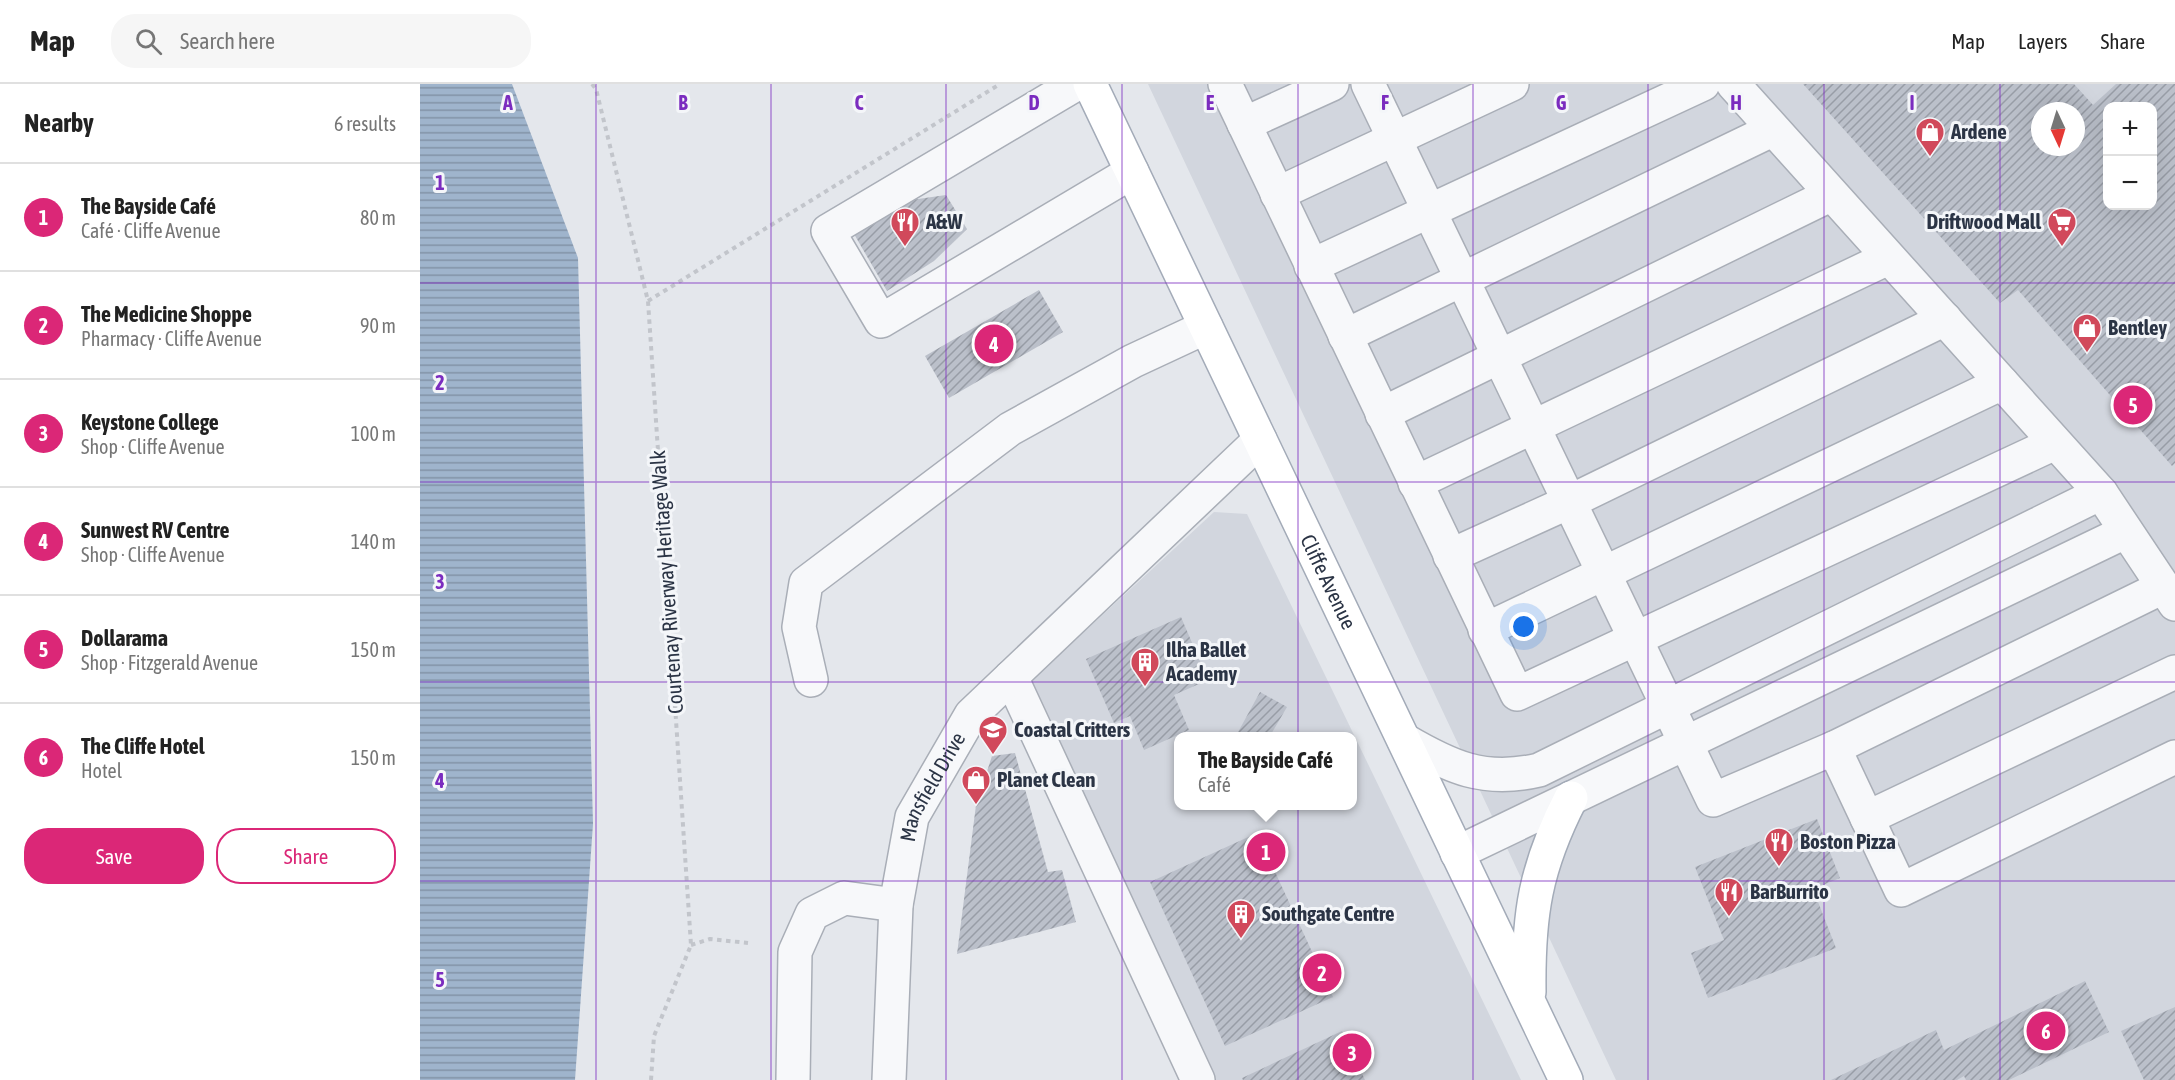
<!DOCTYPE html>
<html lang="en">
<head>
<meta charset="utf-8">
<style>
  body { margin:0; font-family:"Asap Condensed",sans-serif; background:#f6f6f6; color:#222 }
  .controls { position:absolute; right:18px; top:18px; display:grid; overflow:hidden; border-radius:12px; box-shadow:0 6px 24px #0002 }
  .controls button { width:54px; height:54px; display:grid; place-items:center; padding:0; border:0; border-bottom:2px solid #e0e0e0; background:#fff; color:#222; font:30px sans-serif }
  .compass { position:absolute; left:1611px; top:18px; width:54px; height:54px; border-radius:50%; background:#fff; box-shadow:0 6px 24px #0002; rotate:176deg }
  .you { position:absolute; left:1104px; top:543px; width:21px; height:21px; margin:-15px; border:4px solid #fff; border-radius:50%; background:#1a73e8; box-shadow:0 0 0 9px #1a73e833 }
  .badge { display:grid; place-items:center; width:39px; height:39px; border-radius:50%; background:#db2777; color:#fff; font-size:20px; font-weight:700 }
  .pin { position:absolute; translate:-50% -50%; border:3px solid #fff; box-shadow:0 2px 6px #0006 }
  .popup { position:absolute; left:754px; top:648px; width:183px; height:78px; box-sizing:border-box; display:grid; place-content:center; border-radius:12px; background:#fff; filter:drop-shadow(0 2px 4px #0005); font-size:20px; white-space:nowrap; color:#767676 }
  .popup b { font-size:22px; color:#222 }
  .popup::after { content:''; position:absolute; left:50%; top:100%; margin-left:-12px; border:12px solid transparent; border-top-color:#fff }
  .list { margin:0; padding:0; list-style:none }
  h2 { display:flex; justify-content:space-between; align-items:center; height:78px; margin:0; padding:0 24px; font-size:26px }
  h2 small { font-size:20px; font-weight:400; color:#767676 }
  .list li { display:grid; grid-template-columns:39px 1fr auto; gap:18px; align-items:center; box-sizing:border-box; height:108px; padding:0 24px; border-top:2px solid #e0e0e0 }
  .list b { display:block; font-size:22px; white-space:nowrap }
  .list p { margin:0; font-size:20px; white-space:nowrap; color:#767676 }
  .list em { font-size:20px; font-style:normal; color:#767676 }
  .actions { display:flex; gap:12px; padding:18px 24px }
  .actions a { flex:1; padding:14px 0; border:2px solid #db2777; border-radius:24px; text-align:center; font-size:21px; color:#db2777 }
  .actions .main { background:#db2777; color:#fff }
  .icon { flex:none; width:33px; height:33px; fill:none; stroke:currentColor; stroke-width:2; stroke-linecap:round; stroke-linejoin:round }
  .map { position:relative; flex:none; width:1755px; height:996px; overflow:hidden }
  header { display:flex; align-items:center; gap:36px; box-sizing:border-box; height:84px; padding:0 30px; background:#fff; border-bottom:2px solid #e0e0e0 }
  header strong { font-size:28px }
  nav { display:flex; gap:33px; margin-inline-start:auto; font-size:21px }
  .search { width:420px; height:54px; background:#f6f6f6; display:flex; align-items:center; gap:15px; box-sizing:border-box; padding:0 21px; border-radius:24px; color:#767676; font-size:22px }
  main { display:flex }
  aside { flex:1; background:#fff }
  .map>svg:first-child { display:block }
  .built { fill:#d2d6de; fill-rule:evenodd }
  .water { fill:url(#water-rules) }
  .building { fill:url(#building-hatch); fill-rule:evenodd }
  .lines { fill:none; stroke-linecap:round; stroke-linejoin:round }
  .minor-casing { stroke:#a9aeb7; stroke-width:36 }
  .major-casing { stroke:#a3abb8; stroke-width:36 }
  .path { stroke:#c2c5cb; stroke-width:4; stroke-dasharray:4.5 4.5; stroke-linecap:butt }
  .minor { stroke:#f7f8fa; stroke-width:33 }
  .major { stroke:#fff; stroke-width:33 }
  .grid { fill:none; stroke:#7b2cbf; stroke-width:1.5; stroke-opacity:0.55 }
  .labels { text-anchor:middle; stroke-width:6; stroke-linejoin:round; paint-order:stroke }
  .poi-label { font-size:21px; font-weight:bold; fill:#2b3445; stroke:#f4f6f9; text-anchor:start }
  .street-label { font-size:21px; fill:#2b3445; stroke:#f4f6f9 }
  .grid-label { font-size:20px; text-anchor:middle; font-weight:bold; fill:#7b2cbf; stroke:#f4f6f9; stroke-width:6; stroke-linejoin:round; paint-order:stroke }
</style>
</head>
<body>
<header>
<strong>Map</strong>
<div class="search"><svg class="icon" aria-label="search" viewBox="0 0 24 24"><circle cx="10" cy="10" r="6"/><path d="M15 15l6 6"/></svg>Search here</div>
<nav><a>Map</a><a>Layers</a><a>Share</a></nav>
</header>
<main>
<aside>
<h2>Nearby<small>6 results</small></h2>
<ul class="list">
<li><span class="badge">1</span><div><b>The Bayside Café</b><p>Café · Cliffe Avenue</p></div><em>80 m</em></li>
<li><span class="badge">2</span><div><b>The Medicine Shoppe</b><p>Pharmacy · Cliffe Avenue</p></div><em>90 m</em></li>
<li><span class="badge">3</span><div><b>Keystone College</b><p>Shop · Cliffe Avenue</p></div><em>100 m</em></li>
<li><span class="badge">4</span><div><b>Sunwest RV Centre</b><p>Shop · Cliffe Avenue</p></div><em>140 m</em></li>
<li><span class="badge">5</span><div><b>Dollarama</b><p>Shop · Fitzgerald Avenue</p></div><em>150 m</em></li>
<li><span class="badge">6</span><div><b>The Cliffe Hotel</b><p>Hotel</p></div><em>150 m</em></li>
</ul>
<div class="actions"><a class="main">Save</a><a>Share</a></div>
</aside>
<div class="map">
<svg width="1755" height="996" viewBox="0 0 1755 996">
  <defs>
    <pattern id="water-rules" width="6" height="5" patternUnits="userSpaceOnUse" patternTransform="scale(1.5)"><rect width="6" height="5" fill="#9fb4cc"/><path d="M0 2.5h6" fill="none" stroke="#8293a7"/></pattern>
    <pattern id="building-hatch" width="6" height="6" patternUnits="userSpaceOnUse" patternTransform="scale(1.5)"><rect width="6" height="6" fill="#bbc0ca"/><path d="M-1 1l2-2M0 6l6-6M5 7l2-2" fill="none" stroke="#989da6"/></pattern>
  </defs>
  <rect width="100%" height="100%" fill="#e4e7ec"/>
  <!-- built -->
  <g class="built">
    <path d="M728 0H1755V996H1196ZM1688 22H1732V122H1688ZM1620 27H1656V63H1620Z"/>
    <path d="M794 428 827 430 1101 996H778L598 609ZM759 652H933V722H759Z"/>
  </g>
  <!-- water -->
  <polygon class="water" points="0,0 92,0 158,174 173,740 155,996 0,996"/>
  <!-- building -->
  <g class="building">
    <path d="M1383 0H1654L1673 21 1696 0H1755V379L1752 382 1598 206 1580 219ZM1688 22H1732V122H1688ZM1620 27H1656V63H1620Z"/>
    <polygon points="526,111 547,145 514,177 467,207 434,150 484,117"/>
    <polygon points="619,206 643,248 529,314 505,272"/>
    <polygon points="761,533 788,596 754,611 769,646 724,666 710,632 694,639 666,575"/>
    <polygon points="840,608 867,623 850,652 821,652 817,650"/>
    <polygon points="595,669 628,788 642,786 656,838 537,870 556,721 572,672"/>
    <polygon points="1397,735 1420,794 1393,805 1416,864 1288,914 1271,869 1304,856 1275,783"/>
    <polygon points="837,749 913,913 805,962 730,798"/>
    <polygon points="1665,897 1689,948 1589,996 1546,996 1544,992 1537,996 1411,996 1516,946 1524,966"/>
    <polygon points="1755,923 1755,996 1724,996 1701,947"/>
    <polygon points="922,947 945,996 823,996 822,994"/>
  </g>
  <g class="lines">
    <!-- minor casing -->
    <g class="minor-casing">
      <g id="minor">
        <polyline points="656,0 408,147 461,237 712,88"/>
        <polyline points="805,0 1097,610 1635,359"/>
        <polyline points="948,0 1293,716 1414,664 1481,806 1755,673"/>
        <polyline points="1313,0 1681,409 1755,520"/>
        <polyline points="824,40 912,0"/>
        <polyline points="857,110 1092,0"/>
        <polyline points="891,182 1283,0"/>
        <polyline points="925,252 1352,46"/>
        <polyline points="962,330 1410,111"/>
        <polyline points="995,399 1468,174"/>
        <polyline points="1030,472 1149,418 1525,235"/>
        <polyline points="1065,546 1582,299"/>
        <polyline points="591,593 778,996"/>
        <polyline points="391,596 379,543 386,499 590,345 713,277 786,243"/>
        <path d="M984 656C1030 683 1064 699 1119 686L1681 409"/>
        <polyline points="1414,664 1743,503"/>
        <polyline points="1447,734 1755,588"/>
        <polyline points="1037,769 1705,448"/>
        <polyline points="373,996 375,868 392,830 424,814 476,821"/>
        <path id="s1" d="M469 996 476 821 492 733 551 631 840 356"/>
      </g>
    </g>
    <!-- major casing -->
    <g class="major-casing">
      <g id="major">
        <path id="s2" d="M670 0 1146 996"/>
        <path d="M1109 908C1108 831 1115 784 1151 714"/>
      </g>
    </g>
    <!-- path -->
    <g class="path">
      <polyline points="172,0 176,5 228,217 271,861 234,952 231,996"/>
      <polyline points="228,217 580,0"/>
      <polyline points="271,861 290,855 328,859"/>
    </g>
    <!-- minor -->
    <use href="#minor" class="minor"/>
    <!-- major -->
    <use href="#major" class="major"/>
  </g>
  <!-- grid -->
  <path class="grid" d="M176 0V996M351 0V996M526 0V996M702 0V996M878 0V996M1053 0V996M1228 0V996M1404 0V996M1580 0V996M0 199H1755M0 398H1755M0 598H1755M0 797H1755"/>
  <!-- icons -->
  <defs>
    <g id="shop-pin" transform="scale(1.5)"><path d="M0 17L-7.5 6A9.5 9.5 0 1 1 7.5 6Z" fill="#d1495b" stroke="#f4f6f9"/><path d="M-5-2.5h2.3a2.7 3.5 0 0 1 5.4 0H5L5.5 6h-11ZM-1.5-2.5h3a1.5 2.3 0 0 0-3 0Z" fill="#fff"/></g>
    <g id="restaurant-pin" transform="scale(1.5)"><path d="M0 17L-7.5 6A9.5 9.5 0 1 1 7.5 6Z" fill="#d1495b" stroke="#f4f6f9"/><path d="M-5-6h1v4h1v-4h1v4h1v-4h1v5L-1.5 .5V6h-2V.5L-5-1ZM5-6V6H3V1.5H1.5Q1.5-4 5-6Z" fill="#fff"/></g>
    <g id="supermarket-pin" transform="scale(1.5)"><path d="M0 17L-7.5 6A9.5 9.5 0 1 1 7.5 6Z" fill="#d1495b" stroke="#f4f6f9"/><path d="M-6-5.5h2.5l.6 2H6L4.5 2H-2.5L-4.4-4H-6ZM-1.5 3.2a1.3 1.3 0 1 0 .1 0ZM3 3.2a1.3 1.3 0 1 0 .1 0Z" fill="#fff"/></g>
    <g id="building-pin" transform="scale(1.5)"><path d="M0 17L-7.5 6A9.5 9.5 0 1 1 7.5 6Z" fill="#d1495b" stroke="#f4f6f9"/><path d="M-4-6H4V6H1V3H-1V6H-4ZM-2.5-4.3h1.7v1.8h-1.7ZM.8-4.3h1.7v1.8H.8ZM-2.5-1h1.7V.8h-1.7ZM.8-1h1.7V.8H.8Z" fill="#fff"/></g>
    <g id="school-pin" transform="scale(1.5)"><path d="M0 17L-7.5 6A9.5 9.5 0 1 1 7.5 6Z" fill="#d1495b" stroke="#f4f6f9"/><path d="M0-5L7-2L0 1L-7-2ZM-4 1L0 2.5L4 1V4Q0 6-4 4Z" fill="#fff"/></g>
  </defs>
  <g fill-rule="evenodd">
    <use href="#shop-pin" x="1510" y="48"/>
    <use href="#restaurant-pin" x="485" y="138"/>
    <use href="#supermarket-pin" x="1642" y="138"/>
    <use href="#shop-pin" x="1667" y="244"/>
    <use href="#building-pin" x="725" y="578"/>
    <use href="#school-pin" x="573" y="646"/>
    <use href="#shop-pin" x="556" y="696"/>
    <use href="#restaurant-pin" x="1359" y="758"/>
    <use href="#restaurant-pin" x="1309" y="808"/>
    <use href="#building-pin" x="821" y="830"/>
  </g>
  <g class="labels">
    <!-- poi labels -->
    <g class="poi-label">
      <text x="1531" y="55">Ardene</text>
      <text x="506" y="145">A&amp;W</text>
      <text x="1621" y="145" text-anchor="end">Driftwood Mall</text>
      <text x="1688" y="251">Bentley</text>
      <text x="746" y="573">Ilha Ballet<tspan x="746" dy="24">Academy</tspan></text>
      <text x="594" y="653">Coastal Critters</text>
      <text x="577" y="703">Planet Clean</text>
      <text x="1380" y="765">Boston Pizza</text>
      <text x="1330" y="815">BarBurrito</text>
      <text x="842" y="837">Southgate Centre</text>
    </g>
    <!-- street labels -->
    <g class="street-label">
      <text transform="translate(247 498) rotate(-94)" y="7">Courtenay Riverway Heritage Walk</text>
      <text dy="7" stroke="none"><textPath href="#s2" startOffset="552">Cliffe Avenue</textPath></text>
      <text dy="7" stroke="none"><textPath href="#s1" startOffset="300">Mansfield Drive</textPath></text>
    </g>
  </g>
  <g class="grid-label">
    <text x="88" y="26">A</text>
    <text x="263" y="26">B</text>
    <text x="439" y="26">C</text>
    <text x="614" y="26">D</text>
    <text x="790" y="26">E</text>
    <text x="965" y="26">F</text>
    <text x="1141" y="26">G</text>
    <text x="1316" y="26">H</text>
    <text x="1492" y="26">I</text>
    <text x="20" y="106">1</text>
    <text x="20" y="306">2</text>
    <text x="20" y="505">3</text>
    <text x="20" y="704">4</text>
    <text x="20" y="903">5</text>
  </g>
</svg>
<div class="controls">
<button>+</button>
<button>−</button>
</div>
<svg class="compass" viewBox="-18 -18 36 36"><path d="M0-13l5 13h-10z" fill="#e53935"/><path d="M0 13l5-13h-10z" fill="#767676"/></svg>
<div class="you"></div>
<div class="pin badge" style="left:846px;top:768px">1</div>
<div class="popup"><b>The Bayside Café</b>Café</div>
<div class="pin badge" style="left:902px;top:889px">2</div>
<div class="pin badge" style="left:932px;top:969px">3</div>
<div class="pin badge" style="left:574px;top:260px">4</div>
<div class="pin badge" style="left:1713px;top:321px">5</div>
<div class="pin badge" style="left:1626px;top:947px">6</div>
</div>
</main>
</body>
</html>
